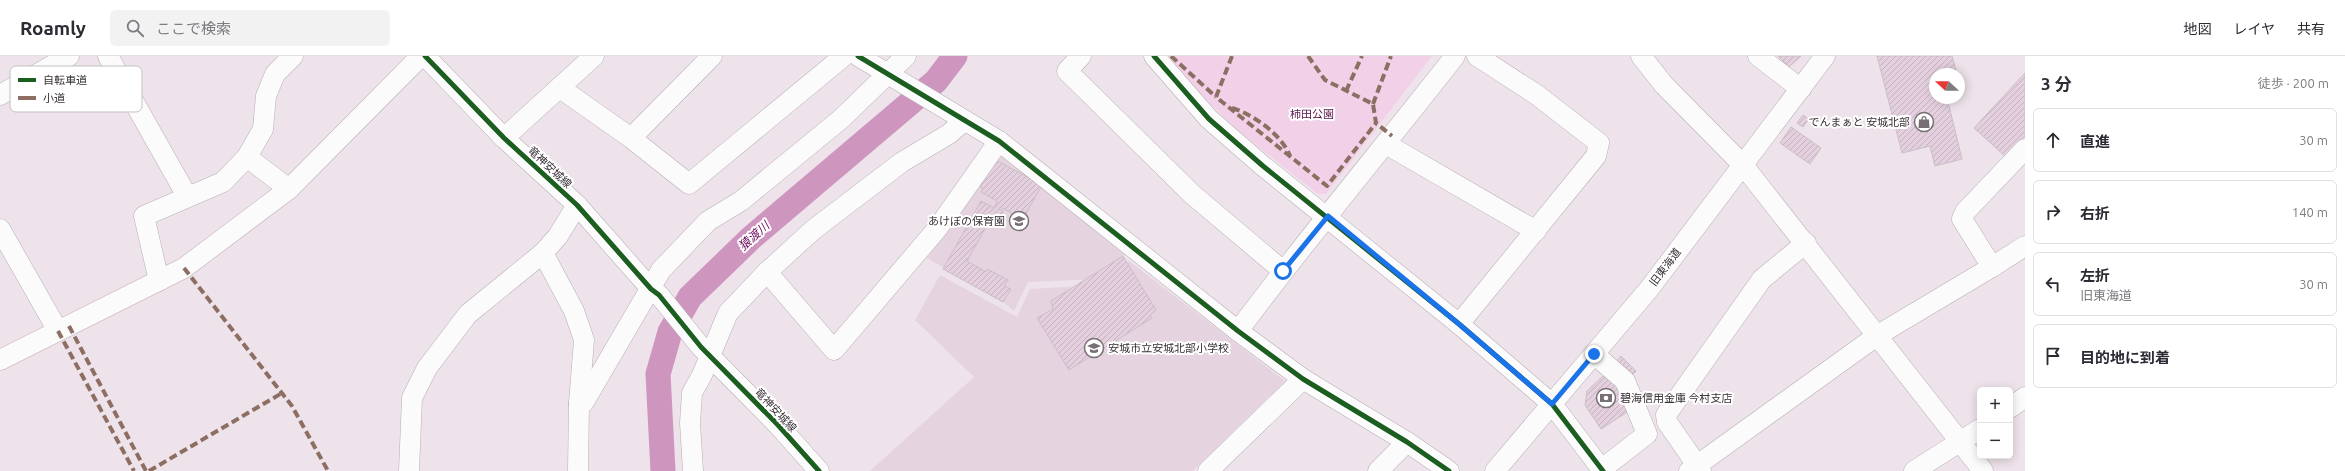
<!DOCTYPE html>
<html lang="ja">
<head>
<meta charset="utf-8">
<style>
  body { margin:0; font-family:Ubuntu,"Noto Sans JP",sans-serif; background:#f2f2f3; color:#2b2b33 }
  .controls { position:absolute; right:12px; bottom:12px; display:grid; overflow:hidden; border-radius:6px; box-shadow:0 2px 10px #0003 }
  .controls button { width:36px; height:36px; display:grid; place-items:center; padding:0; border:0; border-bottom:1px solid #e1e1e2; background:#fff; color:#2b2b33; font:20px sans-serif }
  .compass { position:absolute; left:1929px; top:12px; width:36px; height:36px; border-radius:50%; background:#fff; box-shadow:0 2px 10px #0003; rotate:291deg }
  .stop { position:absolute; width:12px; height:12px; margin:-9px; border:3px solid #1a73e8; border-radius:50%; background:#fff }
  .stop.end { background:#1a73e8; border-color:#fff; box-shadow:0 1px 4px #0008 }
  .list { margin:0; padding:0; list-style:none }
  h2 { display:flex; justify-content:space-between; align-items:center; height:52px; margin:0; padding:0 16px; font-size:17px }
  h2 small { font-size:13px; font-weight:400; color:#7c7c81 }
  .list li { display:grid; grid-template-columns:26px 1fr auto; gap:12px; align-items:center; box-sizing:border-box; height:64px; margin:0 8px 8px; padding:0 8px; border:1px solid #e1e1e2; border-radius:6px }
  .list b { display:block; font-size:15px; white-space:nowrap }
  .list p { margin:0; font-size:13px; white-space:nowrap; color:#7c7c81 }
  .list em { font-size:13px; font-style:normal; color:#7c7c81 }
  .icon { flex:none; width:22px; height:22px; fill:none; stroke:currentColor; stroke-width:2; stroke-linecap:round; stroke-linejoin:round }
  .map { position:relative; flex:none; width:2025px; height:415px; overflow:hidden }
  header { display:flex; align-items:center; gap:24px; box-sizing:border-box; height:56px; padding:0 20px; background:#fff; border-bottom:1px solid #e1e1e2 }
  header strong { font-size:19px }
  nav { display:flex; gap:22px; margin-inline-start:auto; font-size:14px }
  .search { width:280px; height:36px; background:#f2f2f3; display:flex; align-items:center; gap:10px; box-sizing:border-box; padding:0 14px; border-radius:6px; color:#7c7c81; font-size:15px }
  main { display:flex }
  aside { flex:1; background:#fff }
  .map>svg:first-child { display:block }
  .built { fill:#e5d3df }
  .park { fill:#f2d1e8 }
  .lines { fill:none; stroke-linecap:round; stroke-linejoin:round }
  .river { stroke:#ce95be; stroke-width:25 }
  .building { fill:url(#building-hatch); stroke:#c8c0c5 }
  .minor-casing { stroke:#b6aeb4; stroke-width:21 }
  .minor { stroke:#fcfbfc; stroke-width:20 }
  .quiet { stroke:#8d6e63; stroke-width:4; stroke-dasharray:8 4; stroke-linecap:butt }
  .cycleway-casing { stroke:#fff; stroke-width:8 }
  .cycleway { stroke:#1b5e20; stroke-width:5 }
  .route { stroke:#1a73e8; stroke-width:5 }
  .labels { text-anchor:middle; stroke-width:4; stroke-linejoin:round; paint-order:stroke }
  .park-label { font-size:11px; fill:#59134b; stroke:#fff }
  .poi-label { font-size:11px; fill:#373035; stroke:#fff; text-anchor:end }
  .street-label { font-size:11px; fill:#373035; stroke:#fff }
  .water-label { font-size:12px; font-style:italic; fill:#680657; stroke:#fff }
  .key { fill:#fff; stroke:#c3c1c2; stroke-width:1 }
  .key-label { font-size:11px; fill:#373035 }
</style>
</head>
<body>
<header>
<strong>Roamly</strong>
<div class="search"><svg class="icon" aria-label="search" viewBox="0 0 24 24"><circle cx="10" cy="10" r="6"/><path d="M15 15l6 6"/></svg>ここで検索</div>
<nav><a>地図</a><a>レイヤ</a><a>共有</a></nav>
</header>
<main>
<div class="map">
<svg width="2025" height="415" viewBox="0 0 2025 415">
  <defs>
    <pattern id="building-hatch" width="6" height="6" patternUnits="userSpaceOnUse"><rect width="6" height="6" fill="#e4cfde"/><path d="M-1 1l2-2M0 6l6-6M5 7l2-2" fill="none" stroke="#c4b2bf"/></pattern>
  </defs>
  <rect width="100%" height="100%" fill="#eee3ea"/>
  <!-- built -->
  <g class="built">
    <polygon points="1003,98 1125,199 1099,223 1028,226 1014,255 1003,246 927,202"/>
    <polygon points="1129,205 1285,325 1193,415 870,415 974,321 915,264 940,219 1017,261 1030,233 1102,229"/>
  </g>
  <!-- park -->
  <polygon class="park" points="1166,0 1432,0 1326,138 1318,138 1236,73 1172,10"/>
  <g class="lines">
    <!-- river -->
    <polyline class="river" points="663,415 658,318 670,276 690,241 751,182 936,25 955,0"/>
  </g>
  <!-- building -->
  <g class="building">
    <polygon points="1778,0 1801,0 1789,11"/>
    <polygon points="1877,0 1952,0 1957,18 1935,18 1935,42 1947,42 1962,103 1935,110 1930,90 1902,97"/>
    <polygon points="2025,17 2025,80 2006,101 1974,72"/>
    <polygon points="1959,26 1962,38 1959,39"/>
    <polygon points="1803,59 1809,63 1803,71 1797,67"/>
    <polygon points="1791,71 1821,92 1810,108 1780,87"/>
    <polygon points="994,103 1042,129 1023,163 1000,151 999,153 1003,155 1001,160 1006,163 1003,169 991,162 967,205 986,216 987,213 1008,224 1004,230 1011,233 1003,246 943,213 981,145 994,152 997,145 981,136 983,132 979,130"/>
    <polygon points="1123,200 1156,254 1150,259 1152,262 1069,314 1037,262 1053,253 1051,245"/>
    <polygon points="1621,300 1636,315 1629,322 1614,308"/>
    <polygon points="1607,316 1632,353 1601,373 1585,349 1587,335"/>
  </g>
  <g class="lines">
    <!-- minor casing -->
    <g class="minor-casing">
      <g id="minor">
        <polyline points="108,0 187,140"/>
        <polyline points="425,0 504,82 577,149 651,233 659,239 701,291 778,369 819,415"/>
        <polyline points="858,0 999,85 1238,275 1303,323 1407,386 1449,415"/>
        <polyline points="1081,0 1067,15 1193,139 1283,215"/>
        <polyline points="1154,0 1209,63 1263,110 1459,268 1552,348 1603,415"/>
        <polyline points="1641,0 1664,29 1743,109 1983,415"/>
        <polyline points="1758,0 1801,33"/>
        <polyline points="560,32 631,82 689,128 844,0"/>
        <polyline points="0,39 69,0"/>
        <polyline points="504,82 594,0"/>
        <polyline points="631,82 712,0"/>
        <polyline points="1386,88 1536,175"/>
        <polyline points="2025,93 1965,156 1962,163 1992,211 2025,190"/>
        <polyline points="247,101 289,133"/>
        <polyline points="0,173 58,275"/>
        <polyline points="543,197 574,255 584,284 579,347 578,415"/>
        <polyline points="767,216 834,294 937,173 999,85"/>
        <polyline points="159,225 144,160 223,126 247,101 263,73 266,40 275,18 293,0"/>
        <polyline points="1459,268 1596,100 1599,87 1537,39 1477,0"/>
        <path d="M1238 275C1308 181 1383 92 1455 0"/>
        <polyline points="1594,298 1625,325 1647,378 1602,413"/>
        <polyline points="0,304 184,212 289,133 421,0"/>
        <polyline points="579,347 584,346 661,214 708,165 741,145 841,63 906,0"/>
        <polyline points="2010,352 2025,341"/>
        <polyline points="409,415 412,342 427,312 468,258 543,197 558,180 577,149"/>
        <polyline points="693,415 690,367 692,337 702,319 728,257 767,216 813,174 902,106 949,78 964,65"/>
        <polyline points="1208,415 1303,323"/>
        <polyline points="1378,415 1407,386"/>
        <polyline points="1495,415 1649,233 1825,0"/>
        <polyline points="1689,415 1878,279 1992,211"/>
        <polyline points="1701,415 1667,366 1666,359 1762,223 1806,187"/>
        <polyline points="1914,415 1980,373"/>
      </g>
    </g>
    <!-- minor -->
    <use href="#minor" class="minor"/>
    <!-- quiet -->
    <g class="quiet">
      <polyline points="1171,0 1216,41"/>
      <polyline points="1232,0 1216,41 1327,130 1376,67"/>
      <polyline points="1308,0 1325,24 1373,48 1376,67 1392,80"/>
      <polyline points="1346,35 1362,0"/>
      <polyline points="1373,48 1391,0"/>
      <path d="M1232 52C1253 58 1282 79 1290 100"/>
      <polyline points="184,212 292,350 328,415"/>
      <polyline points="69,270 146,415"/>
      <polyline points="58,275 134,415"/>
      <polyline points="149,415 282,337"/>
    </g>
    <!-- cycleway casing -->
    <g class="cycleway-casing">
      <g id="cycleway">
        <polyline points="425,0 504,82 577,149 651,233 659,239 701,291 778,369 819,415"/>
        <polyline points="858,0 999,85 1238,275 1303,323 1407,386 1449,415"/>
        <polyline points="1154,0 1209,63 1263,110 1459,268 1552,348 1603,415"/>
      </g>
    </g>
    <!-- cycleway -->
    <use href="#cycleway" class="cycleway"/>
  </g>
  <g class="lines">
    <!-- route -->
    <polyline class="route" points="1283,215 1328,160 1459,268 1552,348 1594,298"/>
  </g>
  <!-- icons -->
  <defs>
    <g id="shop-ring" transform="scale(1)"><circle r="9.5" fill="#fff" stroke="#776f74" stroke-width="1.5"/><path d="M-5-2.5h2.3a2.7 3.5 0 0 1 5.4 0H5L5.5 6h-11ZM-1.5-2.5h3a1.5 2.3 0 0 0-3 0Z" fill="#776f74"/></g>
    <g id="school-ring" transform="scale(1)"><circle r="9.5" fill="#fff" stroke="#776f74" stroke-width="1.5"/><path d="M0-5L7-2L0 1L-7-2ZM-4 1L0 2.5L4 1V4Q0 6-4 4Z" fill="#776f74"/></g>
    <g id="bank-ring" transform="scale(1)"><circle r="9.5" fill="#fff" stroke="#776f74" stroke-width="1.5"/><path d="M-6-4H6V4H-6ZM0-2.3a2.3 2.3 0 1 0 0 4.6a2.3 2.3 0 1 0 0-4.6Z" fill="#776f74"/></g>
  </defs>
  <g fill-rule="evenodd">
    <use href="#shop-ring" x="1924" y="66"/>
    <use href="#school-ring" x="1019" y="165"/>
    <use href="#school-ring" x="1094" y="292"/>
    <use href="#bank-ring" x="1606" y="342"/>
  </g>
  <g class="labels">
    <!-- park labels -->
    <g class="park-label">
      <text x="1312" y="62">柿田公園</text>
    </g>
    <!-- poi labels -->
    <g class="poi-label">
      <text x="1910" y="70">でんまぁと 安城北部</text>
      <text x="1005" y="169">あけぼの保育園</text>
      <text x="1108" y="296" text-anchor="start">安城市立安城北部小学校</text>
      <text x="1620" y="346" text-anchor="start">碧海信用金庫 今村支店</text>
    </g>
    <!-- street labels -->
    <g class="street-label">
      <text transform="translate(550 111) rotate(43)" y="4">竜神安城線</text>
      <text transform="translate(1665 211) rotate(-53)" y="4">旧東海道</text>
      <text transform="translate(776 354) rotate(47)" y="4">竜神安城線</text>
    </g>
    <!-- water labels -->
    <g class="water-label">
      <text transform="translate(754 180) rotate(-42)" y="4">猿渡川</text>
    </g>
  </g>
  <!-- legend -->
  <rect x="10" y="10" width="132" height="46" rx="6" class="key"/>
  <rect x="18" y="22" width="18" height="4" fill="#1b5e20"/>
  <rect x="18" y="40" width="18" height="4" fill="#8d6e63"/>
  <g class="key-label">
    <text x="43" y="28">自転車道</text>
    <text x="43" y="46">小道</text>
  </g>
</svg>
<div class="controls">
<button>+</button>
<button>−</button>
</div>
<svg class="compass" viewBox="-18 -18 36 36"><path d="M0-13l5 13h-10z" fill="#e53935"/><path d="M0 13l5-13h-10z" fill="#7c7c81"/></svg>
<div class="stop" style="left:1283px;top:215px"></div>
<div class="stop end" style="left:1594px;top:298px"></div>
</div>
<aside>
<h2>3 分<small>徒歩 · 200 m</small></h2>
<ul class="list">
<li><svg class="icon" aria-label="ahead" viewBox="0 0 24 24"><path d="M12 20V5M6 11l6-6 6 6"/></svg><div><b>直進</b></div><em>30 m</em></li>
<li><svg class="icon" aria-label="right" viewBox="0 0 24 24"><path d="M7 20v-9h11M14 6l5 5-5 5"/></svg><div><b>右折</b></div><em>140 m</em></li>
<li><svg class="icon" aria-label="left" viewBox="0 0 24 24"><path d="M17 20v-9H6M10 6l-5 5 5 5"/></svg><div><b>左折</b><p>旧東海道</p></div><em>30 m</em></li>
<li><svg class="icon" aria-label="arrive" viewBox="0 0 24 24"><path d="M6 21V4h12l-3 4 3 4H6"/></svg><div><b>目的地に到着</b></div></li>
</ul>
</aside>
</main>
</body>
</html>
